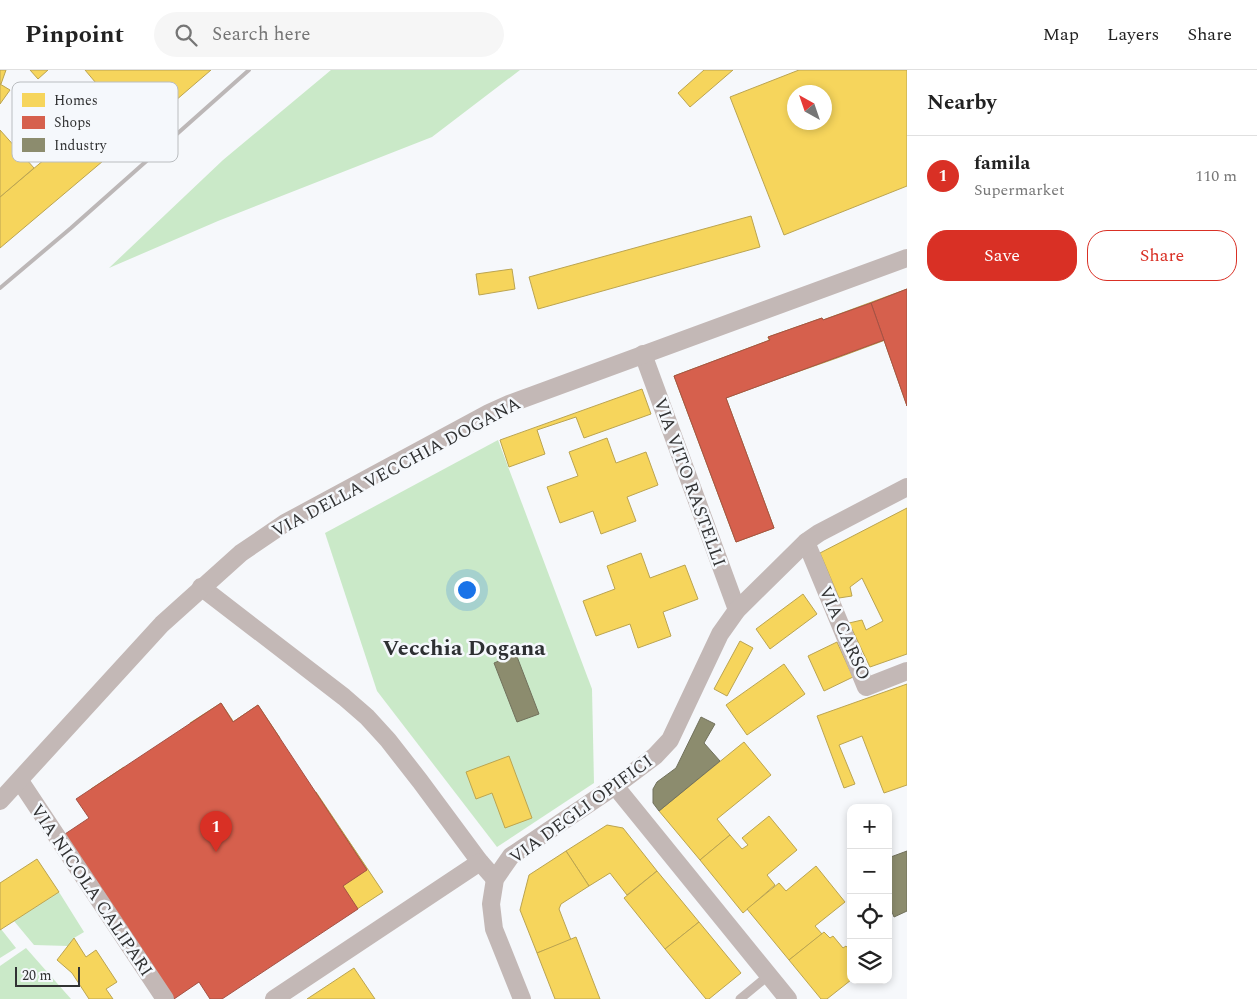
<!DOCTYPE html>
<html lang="en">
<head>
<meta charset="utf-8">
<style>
  body { margin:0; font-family:Spectral,serif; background:#f6f6f6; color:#222 }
  .controls { position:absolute; right:15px; bottom:15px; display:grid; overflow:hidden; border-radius:10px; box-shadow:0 2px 8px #0003 }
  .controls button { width:45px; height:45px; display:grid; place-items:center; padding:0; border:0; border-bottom:1px solid #e0e0e0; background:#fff; color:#222; font:25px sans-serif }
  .compass { position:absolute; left:787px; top:15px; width:45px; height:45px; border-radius:50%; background:#fff; box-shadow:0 2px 8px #0003; rotate:320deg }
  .scale { position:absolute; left:15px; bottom:12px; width:65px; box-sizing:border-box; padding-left:5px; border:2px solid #313233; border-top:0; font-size:14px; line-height:18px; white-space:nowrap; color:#313233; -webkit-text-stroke:4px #f5f8fc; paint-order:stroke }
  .you { position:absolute; left:466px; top:519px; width:18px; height:18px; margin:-12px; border:4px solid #fff; border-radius:50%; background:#1a73e8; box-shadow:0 0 0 8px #1a73e833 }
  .badge { display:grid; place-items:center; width:32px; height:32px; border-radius:50%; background:#d93025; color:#fff; font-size:16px; font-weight:700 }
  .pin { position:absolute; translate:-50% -41px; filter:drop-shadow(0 1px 2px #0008) }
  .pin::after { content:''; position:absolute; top:26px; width:18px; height:15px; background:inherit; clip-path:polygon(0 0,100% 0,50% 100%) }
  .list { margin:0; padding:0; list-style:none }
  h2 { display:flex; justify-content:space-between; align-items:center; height:65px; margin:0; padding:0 20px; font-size:21px }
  h2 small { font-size:16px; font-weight:400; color:#767676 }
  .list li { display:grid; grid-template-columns:32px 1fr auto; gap:15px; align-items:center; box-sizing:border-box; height:80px; padding:0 20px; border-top:1px solid #e0e0e0 }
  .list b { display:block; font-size:19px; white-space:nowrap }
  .list p { margin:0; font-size:16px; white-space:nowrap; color:#767676 }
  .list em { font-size:16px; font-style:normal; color:#767676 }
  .actions { display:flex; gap:10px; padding:15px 20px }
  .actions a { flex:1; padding:11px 0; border:1px solid #d93025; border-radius:20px; text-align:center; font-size:18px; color:#d93025 }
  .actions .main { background:#d93025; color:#fff }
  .icon { flex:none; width:28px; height:28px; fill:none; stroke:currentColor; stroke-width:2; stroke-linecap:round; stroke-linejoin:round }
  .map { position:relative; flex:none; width:907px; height:929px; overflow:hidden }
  header { display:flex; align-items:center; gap:30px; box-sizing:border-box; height:70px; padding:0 25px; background:#fff; border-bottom:1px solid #e0e0e0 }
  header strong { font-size:24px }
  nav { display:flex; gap:28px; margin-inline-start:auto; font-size:18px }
  .search { width:350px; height:45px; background:#f6f6f6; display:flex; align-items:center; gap:12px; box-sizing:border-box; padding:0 18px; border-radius:28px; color:#767676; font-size:19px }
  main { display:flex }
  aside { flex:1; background:#fff }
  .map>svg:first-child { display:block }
  .green { fill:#cae9c8 }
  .homes { fill:#f6d55c; stroke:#bba450; fill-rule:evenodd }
  .shops { fill:#d6604d; stroke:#a45245 }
  .industry { fill:#8c8c6e; stroke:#71715c }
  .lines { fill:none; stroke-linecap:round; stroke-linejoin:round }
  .lane { stroke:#c3b8b6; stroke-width:9 }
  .street { stroke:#c3b8b6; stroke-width:18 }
  .rail { stroke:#bcb7b7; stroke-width:4 }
  .labels { text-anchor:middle; stroke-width:5; stroke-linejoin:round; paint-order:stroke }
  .street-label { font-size:18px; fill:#313233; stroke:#f5f8fc }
  .district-label { font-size:22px; font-weight:bold; fill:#2d2f32; stroke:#f5f8fc }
  .key { fill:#f5f8fc; stroke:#babdc0; stroke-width:1 }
  .key-label { font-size:14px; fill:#313233 }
</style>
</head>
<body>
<header>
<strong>Pinpoint</strong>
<div class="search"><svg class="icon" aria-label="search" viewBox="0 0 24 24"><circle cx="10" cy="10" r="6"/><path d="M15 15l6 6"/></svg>Search here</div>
<nav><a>Map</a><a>Layers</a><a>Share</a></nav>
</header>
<main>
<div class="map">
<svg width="907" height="929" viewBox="0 0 907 929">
  <rect width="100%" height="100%" fill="#f6f8fb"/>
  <!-- green -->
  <g class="green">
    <polygon points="331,0 520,0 432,67 218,151 109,198 223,90"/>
    <polygon points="498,370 592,619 594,713 497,777 377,621 325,463"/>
    <polygon points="59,822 84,862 74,868 68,876 34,875 14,851"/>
    <polygon points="1,859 16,878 0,888 0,860"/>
    <polygon points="26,878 71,929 0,929 0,896"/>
  </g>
  <!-- homes -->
  <g class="homes">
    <polygon points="0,0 6,0 1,14 0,14"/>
    <polygon points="30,0 48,0 38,9"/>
    <polygon points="85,0 211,0 139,62 136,59 114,78 90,51 112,32"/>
    <polygon points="704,0 733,0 690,37 678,23"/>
    <path d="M799 0H907V116L784 165 730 27ZM794 22H824V52H794Z"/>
    <polygon points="0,14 10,20 0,34"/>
    <polygon points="90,51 116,80 0,178 0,127"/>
    <polygon points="0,60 34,98 0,127"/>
    <polygon points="751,146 760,177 538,239 529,207"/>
    <polygon points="512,199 515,219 479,225 476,204"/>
    <polygon points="907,219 907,262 837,288 823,250"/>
    <polygon points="822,248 837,288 783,307 768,267"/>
    <polygon points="907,262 907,336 884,270"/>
    <polygon points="770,270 783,307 726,328 774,458 736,472 674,306"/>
    <polygon points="642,319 651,344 584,368 576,347 537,360 545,384 509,397 500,370"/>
    <polygon points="607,368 616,393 646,382 658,415 627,427 636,451 601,464 593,441 560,453 547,417 578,406 569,382"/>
    <polygon points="907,438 907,584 870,597 849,553 862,550 866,560 883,551 862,508 850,517 852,526 839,528 820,483"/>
    <polygon points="641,483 650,508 685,495 698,529 663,542 671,566 638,578 630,554 596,566 583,531 615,519 607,496"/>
    <polygon points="803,524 817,544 770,579 756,559"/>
    <polygon points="740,571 753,578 727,626 714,619"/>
    <polygon points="837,572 853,607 824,621 808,586"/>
    <polygon points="784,594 805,624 747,665 726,635"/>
    <polygon points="907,614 907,715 884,723 862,666 839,675 855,714 844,718 817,646"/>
    <polygon points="221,633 273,711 242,731 190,653"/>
    <polygon points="258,635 280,668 202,719 181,687"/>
    <path d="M233 652 343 816 199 912 89 748ZM221 715 280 803 211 849 152 760Z"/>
    <polygon points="744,672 771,705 717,749 730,765 700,790 659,741"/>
    <polygon points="509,686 532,748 505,758 492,723 476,729 466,702"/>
    <polygon points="124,697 190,797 157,818 91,719"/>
    <polygon points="316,722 383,822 348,845 282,745"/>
    <polygon points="104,739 123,768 110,777 91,748"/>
    <polygon points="156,746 173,772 102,820 84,794"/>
    <polygon points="769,746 797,780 767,805 775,815 743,843 700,790 730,765 742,779 748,775 742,768"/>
    <polygon points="607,755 623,758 657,801 627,825 610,803 589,816 566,781"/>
    <polygon points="345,766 367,799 291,850 269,817"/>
    <polygon points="566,781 589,816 561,834 559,839 571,870 537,883 520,840 529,805"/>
    <polygon points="37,789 59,822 0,860 0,813"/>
    <polygon points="816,796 845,832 815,856 822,864 789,890 747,839 779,813 786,821"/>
    <polygon points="657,801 699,852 665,879 624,828"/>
    <polygon points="226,805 247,838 155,899 133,867"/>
    <polygon points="227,852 246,880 174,928 155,900"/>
    <polygon points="699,852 741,903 709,929 706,929 665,879"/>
    <polygon points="824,862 830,868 833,866 843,878 846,876 851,882 851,910 827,929 821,929 789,890"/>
    <polygon points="576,867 600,929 555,929 537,883"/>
    <polygon points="74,868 86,887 96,880 117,912 106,919 113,929 89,929 72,903 57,890"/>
    <polygon points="193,874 212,902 198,911 180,883"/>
    <polygon points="354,898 375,929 307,929"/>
  </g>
  <!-- shops -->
  <g class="shops">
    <polygon points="907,219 907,336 871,233"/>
    <polygon points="871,233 884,270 726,328 774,458 736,472 674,306 770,270 768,267 822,248 823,250"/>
    <polygon points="221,633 233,652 258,635 367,800 343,816 358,839 222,929 210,929 199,912 174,929 65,764 89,748 76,729"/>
  </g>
  <!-- industry -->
  <g class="industry">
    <polygon points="516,584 539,644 517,652 494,593"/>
    <polygon points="701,647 715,654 704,673 720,691 659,741 653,733 653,719 657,712 676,698"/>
    <polygon points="907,781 907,841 894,847 888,832 888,788"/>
  </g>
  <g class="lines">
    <!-- lane -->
    <polyline class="lane" points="740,929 769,905"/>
    <!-- street -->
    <g class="street">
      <polyline points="643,284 737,540"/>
      <polyline points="806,472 866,617 907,601"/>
      <polyline points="201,517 344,627 367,647 388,670 420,711 480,792 495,809"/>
      <polyline points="20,711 165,929"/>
      <polyline points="615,716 788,929"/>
      <polyline points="0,731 162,554 241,483 285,453 489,343 509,334 907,188"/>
      <polyline points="274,929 480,792"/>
      <polyline points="522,929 494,859 491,834 495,809 511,786 615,716 655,686 670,670 720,564 737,540 806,472 819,463 907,417"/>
    </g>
    <!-- rail -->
    <polyline class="rail" points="0,218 71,158 249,0"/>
  </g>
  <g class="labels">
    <!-- street labels -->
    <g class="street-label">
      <text transform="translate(396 397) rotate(-28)" y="6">VIA DELLA VECCHIA DOGANA</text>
      <text transform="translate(690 412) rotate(70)" y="6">VIA VITO RASTELLI</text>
      <text transform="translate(845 563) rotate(66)" y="6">VIA CARSO</text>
      <text transform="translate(581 739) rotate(-36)" y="6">VIA DEGLI OPIFICI</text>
      <text transform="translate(92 820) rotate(56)" y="6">VIA NICOLA CALIPARI</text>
    </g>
    <!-- district labels -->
    <g class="district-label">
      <text x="464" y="585">Vecchia Dogana</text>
    </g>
  </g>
  <!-- legend -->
  <rect x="12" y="12" width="166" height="80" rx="8" class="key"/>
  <rect x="22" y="23" width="23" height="14" fill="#f6d55c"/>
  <rect x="22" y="46" width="23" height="13" fill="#d6604d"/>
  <rect x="22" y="68" width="23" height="14" fill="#8c8c6e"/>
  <g class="key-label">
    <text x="54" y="35">Homes</text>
    <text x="54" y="57">Shops</text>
    <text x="54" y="80">Industry</text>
  </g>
</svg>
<div class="controls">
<button>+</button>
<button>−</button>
<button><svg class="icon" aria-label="locate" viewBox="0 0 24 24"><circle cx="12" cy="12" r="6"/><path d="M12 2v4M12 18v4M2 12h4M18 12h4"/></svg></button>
<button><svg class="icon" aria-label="layers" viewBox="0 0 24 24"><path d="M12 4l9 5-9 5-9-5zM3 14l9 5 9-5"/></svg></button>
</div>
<svg class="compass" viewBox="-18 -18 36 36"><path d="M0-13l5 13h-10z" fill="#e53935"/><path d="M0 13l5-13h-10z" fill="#767676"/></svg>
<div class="scale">20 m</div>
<div class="you"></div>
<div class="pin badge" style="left:216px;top:782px">1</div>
</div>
<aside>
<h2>Nearby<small></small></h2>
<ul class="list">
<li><span class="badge">1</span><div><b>famila</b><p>Supermarket</p></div><em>110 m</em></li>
</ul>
<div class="actions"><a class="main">Save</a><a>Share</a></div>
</aside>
</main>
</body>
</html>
